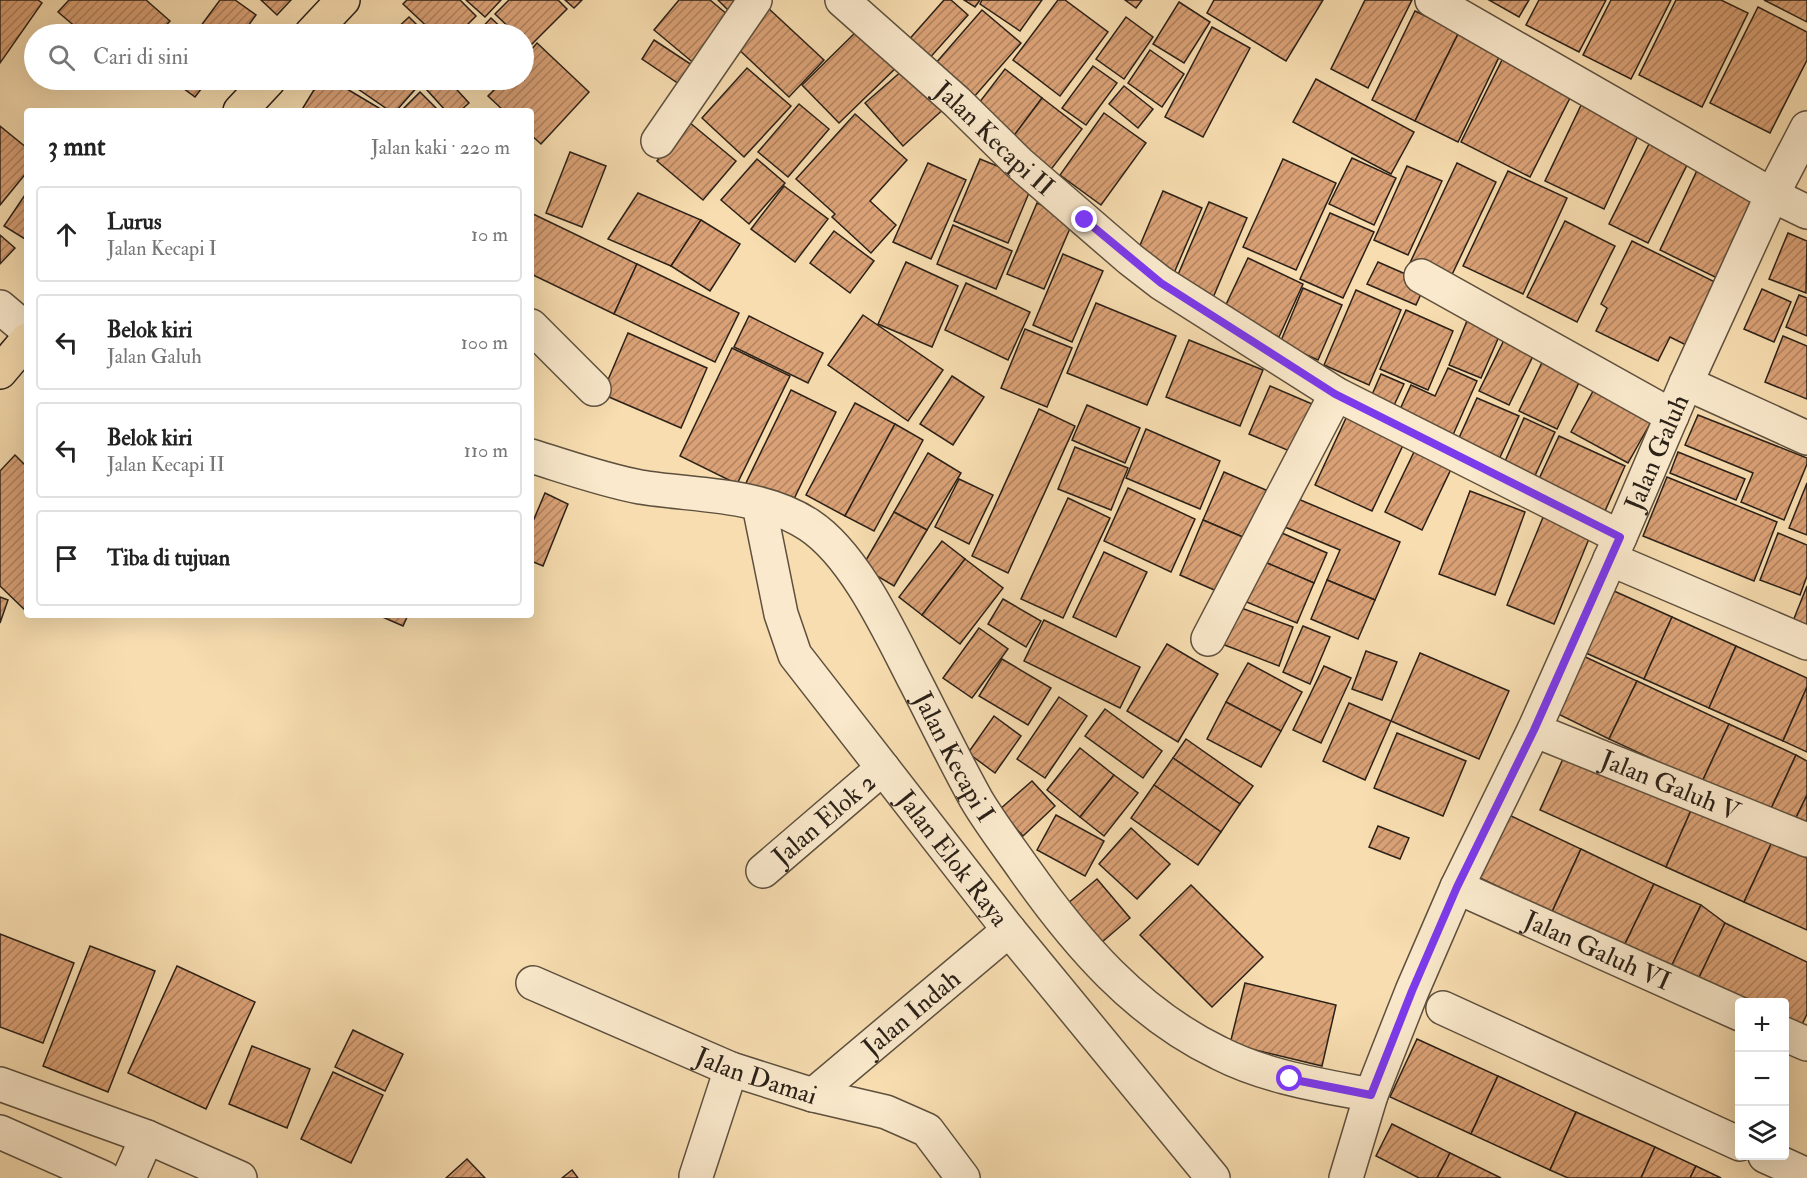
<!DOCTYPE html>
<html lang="id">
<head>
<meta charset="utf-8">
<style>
  body { margin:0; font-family:"IM FELL Double Pica",serif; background:#f6f6f6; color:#222 }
  .controls { position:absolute; right:18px; bottom:18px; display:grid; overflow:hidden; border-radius:6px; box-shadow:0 6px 24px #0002 }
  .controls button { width:54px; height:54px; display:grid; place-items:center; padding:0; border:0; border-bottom:2px solid #e0e0e0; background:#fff; color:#222; font:30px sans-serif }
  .stop { position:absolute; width:18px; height:18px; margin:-14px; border:4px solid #7c3aed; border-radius:50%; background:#fff }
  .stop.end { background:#7c3aed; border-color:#fff; box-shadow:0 2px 6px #0008 }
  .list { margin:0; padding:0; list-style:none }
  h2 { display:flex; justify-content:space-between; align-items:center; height:78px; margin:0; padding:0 24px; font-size:26px }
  h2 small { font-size:20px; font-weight:400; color:#767676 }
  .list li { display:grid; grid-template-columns:39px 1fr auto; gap:18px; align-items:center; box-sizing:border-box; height:96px; margin:0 12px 12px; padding:0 12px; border:2px solid #e0e0e0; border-radius:6px }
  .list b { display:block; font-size:22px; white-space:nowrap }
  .list p { margin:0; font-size:20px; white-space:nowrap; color:#767676 }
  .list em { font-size:20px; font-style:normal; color:#767676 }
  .icon { flex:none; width:33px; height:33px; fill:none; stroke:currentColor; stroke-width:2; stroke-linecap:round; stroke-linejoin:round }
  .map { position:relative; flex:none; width:1807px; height:1178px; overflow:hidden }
  .search { position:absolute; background:#fff; box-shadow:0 6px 24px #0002; left:24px; top:24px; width:510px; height:66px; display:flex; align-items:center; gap:15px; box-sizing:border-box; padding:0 21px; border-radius:33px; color:#767676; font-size:22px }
  .panel { position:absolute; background:#fff; box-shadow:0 6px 24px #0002; left:24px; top:108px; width:510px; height:510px; border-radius:6px }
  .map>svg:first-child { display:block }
  .building { fill:url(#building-hatch); stroke:#2b2118; stroke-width:1.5 }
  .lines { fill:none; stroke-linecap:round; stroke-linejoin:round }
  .minor-casing { stroke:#5e503e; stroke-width:36 }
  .major-casing { stroke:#2b2118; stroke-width:36 }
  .minor { stroke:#fae9cc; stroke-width:33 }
  .major { stroke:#f7ddb0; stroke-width:33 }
  .route { stroke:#7c3aed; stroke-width:8 }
  .labels { text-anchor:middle; stroke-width:6; stroke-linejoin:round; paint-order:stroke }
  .street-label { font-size:26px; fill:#2b2118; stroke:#fae9cc }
</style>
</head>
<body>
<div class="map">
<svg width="1807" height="1178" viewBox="0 0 1807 1178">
  <defs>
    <pattern id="building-hatch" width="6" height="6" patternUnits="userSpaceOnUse" patternTransform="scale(1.5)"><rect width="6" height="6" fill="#daa176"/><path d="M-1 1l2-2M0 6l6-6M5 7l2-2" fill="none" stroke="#b18360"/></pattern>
  </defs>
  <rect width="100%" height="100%" fill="#f7ddb0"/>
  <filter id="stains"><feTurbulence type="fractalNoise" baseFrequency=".00333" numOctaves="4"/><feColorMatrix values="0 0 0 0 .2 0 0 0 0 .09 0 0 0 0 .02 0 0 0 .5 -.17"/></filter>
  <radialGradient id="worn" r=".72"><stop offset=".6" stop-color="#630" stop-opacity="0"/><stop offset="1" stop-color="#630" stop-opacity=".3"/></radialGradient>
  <!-- building -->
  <g class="building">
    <polygon points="0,0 38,0 42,3 0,63"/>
    <polygon points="69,0 146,0 170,21 158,34 84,34 58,12"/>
    <polygon points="220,0 235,0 256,15 242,34 211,34 200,27"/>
    <polygon points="261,0 291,0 277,15"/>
    <polygon points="407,0 460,0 476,16 458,34 435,34 403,4"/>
    <polygon points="466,0 501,0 485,17"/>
    <polygon points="509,0 558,0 567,9 529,47 524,42 524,34 516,34 495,14"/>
    <polygon points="565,0 582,0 574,8"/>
    <polygon points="679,0 710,0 734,20 696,65 654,30"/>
    <polygon points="718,0 750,0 734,16"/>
    <polygon points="944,0 951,0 968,15 927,61 906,43"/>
    <polygon points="964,0 980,0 975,7"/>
    <polygon points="982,0 1042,0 1020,31 980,4"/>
    <polygon points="1058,0 1065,0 1108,32 1060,96 1013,60"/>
    <polygon points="1125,0 1142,0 1136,8"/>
    <polygon points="1214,0 1323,0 1286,61 1207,13"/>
    <polygon points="1365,0 1412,0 1368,88 1331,69"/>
    <polygon points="1489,0 1529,0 1519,17"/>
    <polygon points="1539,0 1606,0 1579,52 1526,25"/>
    <polygon points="1611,0 1671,0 1631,79 1583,55"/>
    <polygon points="1676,0 1721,0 1748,13 1702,107 1639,75"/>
    <polygon points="1764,0 1807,0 1807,22"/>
    <polygon points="1179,2 1210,22 1184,63 1153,44"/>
    <polygon points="767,7 824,60 789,97 733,44"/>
    <polygon points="1758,7 1807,32 1807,60 1770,133 1710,103"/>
    <polygon points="982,10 1021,43 967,105 929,71"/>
    <polygon points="1415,11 1459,32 1415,121 1372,100"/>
    <polygon points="409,17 426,34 391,34"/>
    <polygon points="1126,17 1153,37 1124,79 1096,59"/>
    <polygon points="491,18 508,34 476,34"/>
    <polygon points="862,26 900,64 839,123 802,85"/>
    <polygon points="200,27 211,34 194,34"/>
    <polygon points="1212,27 1250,48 1203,137 1165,117"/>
    <polygon points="1459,32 1501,53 1458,142 1415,121"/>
    <polygon points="654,40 698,69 685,88 642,59"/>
    <polygon points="537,43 589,92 541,144 531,135 531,111 504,111 488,96 504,80 524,80 524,58"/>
    <polygon points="1150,50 1184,74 1162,107 1128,83"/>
    <polygon points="1505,54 1575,88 1530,177 1461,142"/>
    <polygon points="911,63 948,105 903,146 865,103"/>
    <polygon points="1093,66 1117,83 1086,125 1062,108"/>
    <polygon points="747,68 791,106 744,157 702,118"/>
    <polygon points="1005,69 1042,98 1010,141 972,112"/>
    <polygon points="1316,79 1414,132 1391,174 1293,122"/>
    <polygon points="172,80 208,80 195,97"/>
    <polygon points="320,80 332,80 384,111 301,111"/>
    <polygon points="345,80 413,80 419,85 396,111 390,111"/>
    <polygon points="439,80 448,80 469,103 460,111 446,111 427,90"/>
    <polygon points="1124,86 1153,109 1138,128 1109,104"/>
    <polygon points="420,92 439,111 401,111"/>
    <polygon points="1042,98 1082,129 1049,172 1010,141"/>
    <polygon points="1584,99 1642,127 1604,209 1545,181"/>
    <polygon points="799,104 829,129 788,177 758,152"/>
    <polygon points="1104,113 1146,143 1101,205 1060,175"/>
    <polygon points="855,114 907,160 870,201 896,225 871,253 832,217 835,214 796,179"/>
    <polygon points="689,122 736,161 703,200 657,161"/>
    <polygon points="0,126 27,148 27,172 0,205"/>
    <polygon points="1651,140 1690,159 1648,243 1609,224"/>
    <polygon points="570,152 606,166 582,227 546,213"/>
    <polygon points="1352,158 1396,178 1374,225 1329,204"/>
    <polygon points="757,159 785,183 749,224 721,200"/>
    <polygon points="980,159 1034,181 1008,243 954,221"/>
    <polygon points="1283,159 1336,183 1296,270 1243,247"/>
    <polygon points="928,163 966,180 931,259 893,242"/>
    <polygon points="1457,163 1496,182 1448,283 1409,265"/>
    <polygon points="1700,164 1758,192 1717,278 1660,250"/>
    <polygon points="1407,166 1442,181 1408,255 1374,240"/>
    <polygon points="1508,171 1567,198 1523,294 1463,266"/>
    <polygon points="784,186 828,219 795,262 751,229"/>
    <polygon points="1163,191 1202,208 1174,273 1135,257"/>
    <polygon points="27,192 27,236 25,239 4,226"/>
    <polygon points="638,193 701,220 671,266 608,239"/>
    <polygon points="1209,202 1247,218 1212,300 1174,284"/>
    <polygon points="1037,203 1074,219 1044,289 1007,274"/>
    <polygon points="531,213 637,264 614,314 531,274"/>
    <polygon points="1330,213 1374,232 1343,298 1300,279"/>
    <polygon points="701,220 740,244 710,291 671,266"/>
    <polygon points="1565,221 1615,246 1577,322 1527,297"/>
    <polygon points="953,225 1012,251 996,289 937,264"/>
    <polygon points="834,231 874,261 850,293 810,263"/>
    <polygon points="1788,233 1807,241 1806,293 1769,279"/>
    <polygon points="0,235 15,248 0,264"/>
    <polygon points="1632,241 1719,284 1688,346 1670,337 1658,361 1596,331 1607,308 1601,304"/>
    <polygon points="1063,254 1103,271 1072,342 1033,325"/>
    <polygon points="1248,258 1303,284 1279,337 1223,311"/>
    <polygon points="906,262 958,286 932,347 878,324"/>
    <polygon points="1378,262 1426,283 1416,305 1367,284"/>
    <polygon points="637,264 739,313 715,362 614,314"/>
    <polygon points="966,283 1030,312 1008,360 945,330"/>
    <polygon points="1303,288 1342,305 1318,360 1280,343"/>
    <polygon points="1762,289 1791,302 1774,342 1744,329"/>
    <polygon points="1356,290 1401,310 1369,385 1324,365"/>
    <polygon points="1799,295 1807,298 1807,336 1786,327"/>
    <polygon points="1096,303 1176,336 1147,405 1067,373"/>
    <polygon points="1406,310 1453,331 1428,390 1380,369"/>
    <polygon points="1471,311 1504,325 1481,378 1449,365"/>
    <polygon points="863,315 943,370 908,421 828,365"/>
    <polygon points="749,316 823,353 808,383 734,347"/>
    <polygon points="1025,329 1072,348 1047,407 1001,388"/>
    <polygon points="1508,332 1538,346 1509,405 1479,391"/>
    <polygon points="628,333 707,368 681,428 602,394"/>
    <polygon points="1783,336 1807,346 1807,399 1765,382"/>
    <polygon points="1189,340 1263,370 1240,426 1166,397"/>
    <polygon points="732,348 790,376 737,484 680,456"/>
    <polygon points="1546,354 1584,372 1557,429 1519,411"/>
    <polygon points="1448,368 1477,381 1448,446 1397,416 1411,385 1435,396"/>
    <polygon points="1381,374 1404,384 1389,416 1367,406"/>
    <polygon points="952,376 984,397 953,445 920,424"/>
    <polygon points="1598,382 1656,413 1628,463 1571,432"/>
    <polygon points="1270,386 1312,404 1292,452 1249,434"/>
    <polygon points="791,390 836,412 791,505 746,483"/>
    <polygon points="1477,398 1519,416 1495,468 1454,449"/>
    <polygon points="855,403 895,424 845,516 806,495"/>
    <polygon points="1087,405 1140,428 1125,463 1072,440"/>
    <polygon points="1039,409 1075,426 1008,573 972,556"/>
    <polygon points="1698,415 1807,458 1807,464 1784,520 1741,502 1753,473 1685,445"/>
    <polygon points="1347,416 1404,443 1372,511 1315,485"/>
    <polygon points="1524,418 1555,432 1533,480 1503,466"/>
    <polygon points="895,424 923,440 874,531 845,516"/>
    <polygon points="1146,429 1220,461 1200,509 1126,478"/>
    <polygon points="1559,436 1625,466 1605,511 1538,481"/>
    <polygon points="1075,447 1128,468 1111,510 1058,489"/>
    <polygon points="1415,450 1452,467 1422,530 1385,512"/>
    <polygon points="1678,452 1745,479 1736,500 1670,473"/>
    <polygon points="928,453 961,473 927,530 894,512"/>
    <polygon points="15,455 27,467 27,612 0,586 0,471"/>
    <polygon points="1224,472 1273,493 1252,541 1203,520"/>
    <polygon points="1667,477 1777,522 1754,581 1643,536"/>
    <polygon points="959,479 993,495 969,544 935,527"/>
    <polygon points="1807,483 1807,535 1789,528"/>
    <polygon points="1128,488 1195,519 1171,572 1104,541"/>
    <polygon points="1470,491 1525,512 1495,595 1439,574"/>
    <polygon points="545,493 568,504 543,566 531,561 531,526"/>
    <polygon points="1291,496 1400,542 1375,600 1327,580 1340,550 1280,525"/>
    <polygon points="1068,498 1110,518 1063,618 1021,599"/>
    <polygon points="894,512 927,530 894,586 862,567"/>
    <polygon points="1544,515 1591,534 1554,624 1507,605"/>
    <polygon points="1203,520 1252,541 1228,596 1180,575"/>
    <polygon points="1273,529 1327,553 1314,583 1260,560"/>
    <polygon points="1778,533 1807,545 1807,576 1800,595 1760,580"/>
    <polygon points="942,541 965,559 922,615 899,597"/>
    <polygon points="1104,552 1147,572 1116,637 1073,617"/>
    <polygon points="965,559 1003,588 960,644 922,615"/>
    <polygon points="1260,560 1314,583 1297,623 1242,600"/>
    <polygon points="1327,580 1375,600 1358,639 1311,619"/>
    <polygon points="1807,586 1807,633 1791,626"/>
    <polygon points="1614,591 1672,617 1644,679 1586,653"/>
    <polygon points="0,597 8,600 0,623"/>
    <polygon points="1003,599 1041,621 1026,647 988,624"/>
    <polygon points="1236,606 1293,627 1279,666 1222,644"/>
    <polygon points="378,615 408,615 403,626"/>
    <polygon points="1672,617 1736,646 1709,708 1644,679"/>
    <polygon points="1044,620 1140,667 1120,708 1024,661"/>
    <polygon points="1303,626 1330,637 1310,684 1283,672"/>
    <polygon points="979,628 1008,649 972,698 943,678"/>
    <polygon points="1167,644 1218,674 1178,742 1127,711"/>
    <polygon points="1736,646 1807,678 1807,687 1783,741 1709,708"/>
    <polygon points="1366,651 1397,662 1382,700 1352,689"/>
    <polygon points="1420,653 1509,691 1479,759 1391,721"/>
    <polygon points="1579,654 1637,681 1609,739 1552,711"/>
    <polygon points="1002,659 1051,688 1028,725 979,696"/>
    <polygon points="1248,663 1302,692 1281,731 1226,702"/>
    <polygon points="1324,666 1351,678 1321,743 1293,730"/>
    <polygon points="1637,681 1729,724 1702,782 1609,739"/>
    <polygon points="1807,687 1807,752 1783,741"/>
    <polygon points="1059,697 1087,716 1045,778 1017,759"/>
    <polygon points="1226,702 1281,731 1261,767 1207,739"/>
    <polygon points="1349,703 1391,721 1365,780 1323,761"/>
    <polygon points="1105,709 1162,751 1143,778 1085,736"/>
    <polygon points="994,716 1021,736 995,773 968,753"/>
    <polygon points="1729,724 1796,755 1769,813 1702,782"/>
    <polygon points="1397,733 1466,761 1443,816 1374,788"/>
    <polygon points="1186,739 1253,786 1240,804 1173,758"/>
    <polygon points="1080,748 1114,775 1080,817 1047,790"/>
    <polygon points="1567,750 1693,806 1666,867 1540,810"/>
    <polygon points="1796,755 1807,761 1807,795 1793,824 1769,813"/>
    <polygon points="1173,758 1240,804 1221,832 1154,785"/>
    <polygon points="1114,775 1138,793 1104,836 1080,817"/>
    <polygon points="1032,781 1055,806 1023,836 999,810"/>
    <polygon points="1154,785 1221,832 1198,865 1131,818"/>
    <polygon points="1807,795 1807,831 1793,824"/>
    <polygon points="1693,806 1772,842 1744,902 1666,867"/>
    <polygon points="1056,815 1104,841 1085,876 1037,850"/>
    <polygon points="1509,815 1581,849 1552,912 1480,878"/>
    <polygon points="1378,826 1409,838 1400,859 1369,847"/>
    <polygon points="1131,828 1170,864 1137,899 1099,864"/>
    <polygon points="1772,842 1807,858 1807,930 1744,902"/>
    <polygon points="1581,849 1654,884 1624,946 1552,912"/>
    <polygon points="1097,879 1130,918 1094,949 1061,909"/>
    <polygon points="1654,884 1701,905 1671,967 1624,946"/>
    <polygon points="1191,885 1263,957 1212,1007 1140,935"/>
    <polygon points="1701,905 1725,923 1695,986 1671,967"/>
    <polygon points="1725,923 1807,962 1807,1014 1797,1035 1784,1029 1784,1002 1740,1002 1695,986"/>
    <polygon points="0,934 74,963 43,1043 0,1027"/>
    <polygon points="90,946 155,971 108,1092 43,1066"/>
    <polygon points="177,966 255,1002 206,1109 128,1073"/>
    <polygon points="1245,983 1336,1005 1322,1066 1230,1044"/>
    <polygon points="353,1030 403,1054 385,1091 335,1067"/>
    <polygon points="1417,1039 1498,1076 1471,1134 1390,1097"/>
    <polygon points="252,1046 310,1069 287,1128 229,1104"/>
    <polygon points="333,1072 383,1095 351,1163 301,1139"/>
    <polygon points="1498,1076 1576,1112 1550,1170 1471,1134"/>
    <polygon points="1576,1112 1655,1147 1641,1178 1568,1178 1550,1170"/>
    <polygon points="1392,1124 1450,1153 1437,1178 1419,1178 1376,1156"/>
    <polygon points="1655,1147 1696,1166 1690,1178 1641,1178"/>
    <polygon points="1450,1153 1501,1178 1437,1178"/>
    <polygon points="467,1159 485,1178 446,1178"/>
    <polygon points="1696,1166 1721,1178 1690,1178"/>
    <polygon points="572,1170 578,1178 562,1178"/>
  </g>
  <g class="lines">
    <!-- minor casing -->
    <g class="minor-casing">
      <g id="minor">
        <path id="s1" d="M842 0 957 102 1019 163 1130 259 1161 283 1336 394 1620 537"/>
        <polyline points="1432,0 1772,195 1807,212"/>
        <polyline points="658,141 755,0"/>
        <polyline points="1421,276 1672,416"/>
        <polyline points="0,307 27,330"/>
        <polyline points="531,326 594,389"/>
        <polyline points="1686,383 1807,438"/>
        <path id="s2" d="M531 456C567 467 603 480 640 487 695 496 761 493 809 525 856 556 891 635 916 683 936 722 955 761 976 799 990 823 1008 846 1024 869 1076 943 1136 1013 1219 1053 1266 1077 1319 1085 1371 1095"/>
        <path id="s3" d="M759 505 781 614 795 655 1009 930 1213 1178"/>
        <polyline points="1610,559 1807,643"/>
        <polyline points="1208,639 1336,394"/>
        <path id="s4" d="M1534 730 1807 840"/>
        <path id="s5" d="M763 871 883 768"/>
        <path id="s6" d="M1457 887 1740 1014"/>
        <path id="s7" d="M533 983 731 1069 813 1095 886 1112 927 1130 963 1178"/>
        <polyline points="1443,1008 1740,1144"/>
        <polyline points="1784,1034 1807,1044"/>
        <polyline points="0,1084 147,1137 240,1178"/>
        <path id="s8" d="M813 1095 1009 930"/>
        <polyline points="0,1132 104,1178"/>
        <polyline points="1765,1156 1807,1175"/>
        <polyline points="696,1176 731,1069"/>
        <polyline points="129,1178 147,1137"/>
        <path id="s9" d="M1346 1178 1371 1095 1412 991 1457 887 1534 730 1620 537 1686 383 1772 195 1807 128"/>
      </g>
    </g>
    <!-- major casing -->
    <g class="major-casing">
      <g id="major">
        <polyline points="311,34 343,0"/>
        <polyline points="240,111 269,80"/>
        <polyline points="0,372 27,340"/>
      </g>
    </g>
    <!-- minor -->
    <use href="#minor" class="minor"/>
    <!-- major -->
    <use href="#major" class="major"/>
  </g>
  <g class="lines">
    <!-- route -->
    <polyline class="route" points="1085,220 1161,283 1335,394 1620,537 1534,730 1457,887 1412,991 1371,1095 1290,1079"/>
  </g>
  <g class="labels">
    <!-- street labels -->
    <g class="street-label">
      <text dy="9" stroke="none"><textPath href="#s1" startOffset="206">Jalan Kecapi II</textPath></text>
      <text dy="9" stroke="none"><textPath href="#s9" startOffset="790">Jalan Galuh</textPath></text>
      <text dy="9" stroke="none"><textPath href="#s2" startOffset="564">Jalan Kecapi I</textPath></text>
      <text dy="9" stroke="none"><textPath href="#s4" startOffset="147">Jalan Galuh V</textPath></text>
      <text dy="9" stroke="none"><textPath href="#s5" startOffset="80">Jalan Elok 2</textPath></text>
      <text dy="9" stroke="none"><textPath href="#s3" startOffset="412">Jalan Elok Raya</textPath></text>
      <text dy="9" stroke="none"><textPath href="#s6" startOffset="154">Jalan Galuh VI</textPath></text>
      <text dy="9" stroke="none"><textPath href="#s8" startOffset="128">Jalan Indah</textPath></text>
      <text dy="9" stroke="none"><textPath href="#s7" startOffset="242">Jalan Damai</textPath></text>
    </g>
  </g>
  <rect width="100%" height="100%" filter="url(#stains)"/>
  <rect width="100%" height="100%" fill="url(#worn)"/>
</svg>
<div class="controls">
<button>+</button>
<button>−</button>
<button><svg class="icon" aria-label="layers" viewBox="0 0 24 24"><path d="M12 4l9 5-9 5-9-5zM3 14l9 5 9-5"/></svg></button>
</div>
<div class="stop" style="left:1290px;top:1079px"></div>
<div class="stop end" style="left:1085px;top:220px"></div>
<div class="search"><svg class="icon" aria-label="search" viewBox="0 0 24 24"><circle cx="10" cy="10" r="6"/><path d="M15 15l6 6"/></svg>Cari di sini</div>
<section class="panel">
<h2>3 mnt<small>Jalan kaki · 220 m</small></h2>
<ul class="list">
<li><svg class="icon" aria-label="ahead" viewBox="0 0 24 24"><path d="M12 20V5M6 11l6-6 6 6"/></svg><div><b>Lurus</b><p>Jalan Kecapi I</p></div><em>10 m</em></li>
<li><svg class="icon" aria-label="left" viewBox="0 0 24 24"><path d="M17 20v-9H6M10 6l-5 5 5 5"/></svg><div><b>Belok kiri</b><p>Jalan Galuh</p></div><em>100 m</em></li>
<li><svg class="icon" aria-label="left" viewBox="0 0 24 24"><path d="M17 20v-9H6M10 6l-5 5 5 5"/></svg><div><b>Belok kiri</b><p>Jalan Kecapi II</p></div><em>110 m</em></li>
<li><svg class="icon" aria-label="arrive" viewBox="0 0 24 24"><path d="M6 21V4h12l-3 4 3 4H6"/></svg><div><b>Tiba di tujuan</b></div></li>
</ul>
</section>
</div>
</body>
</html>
